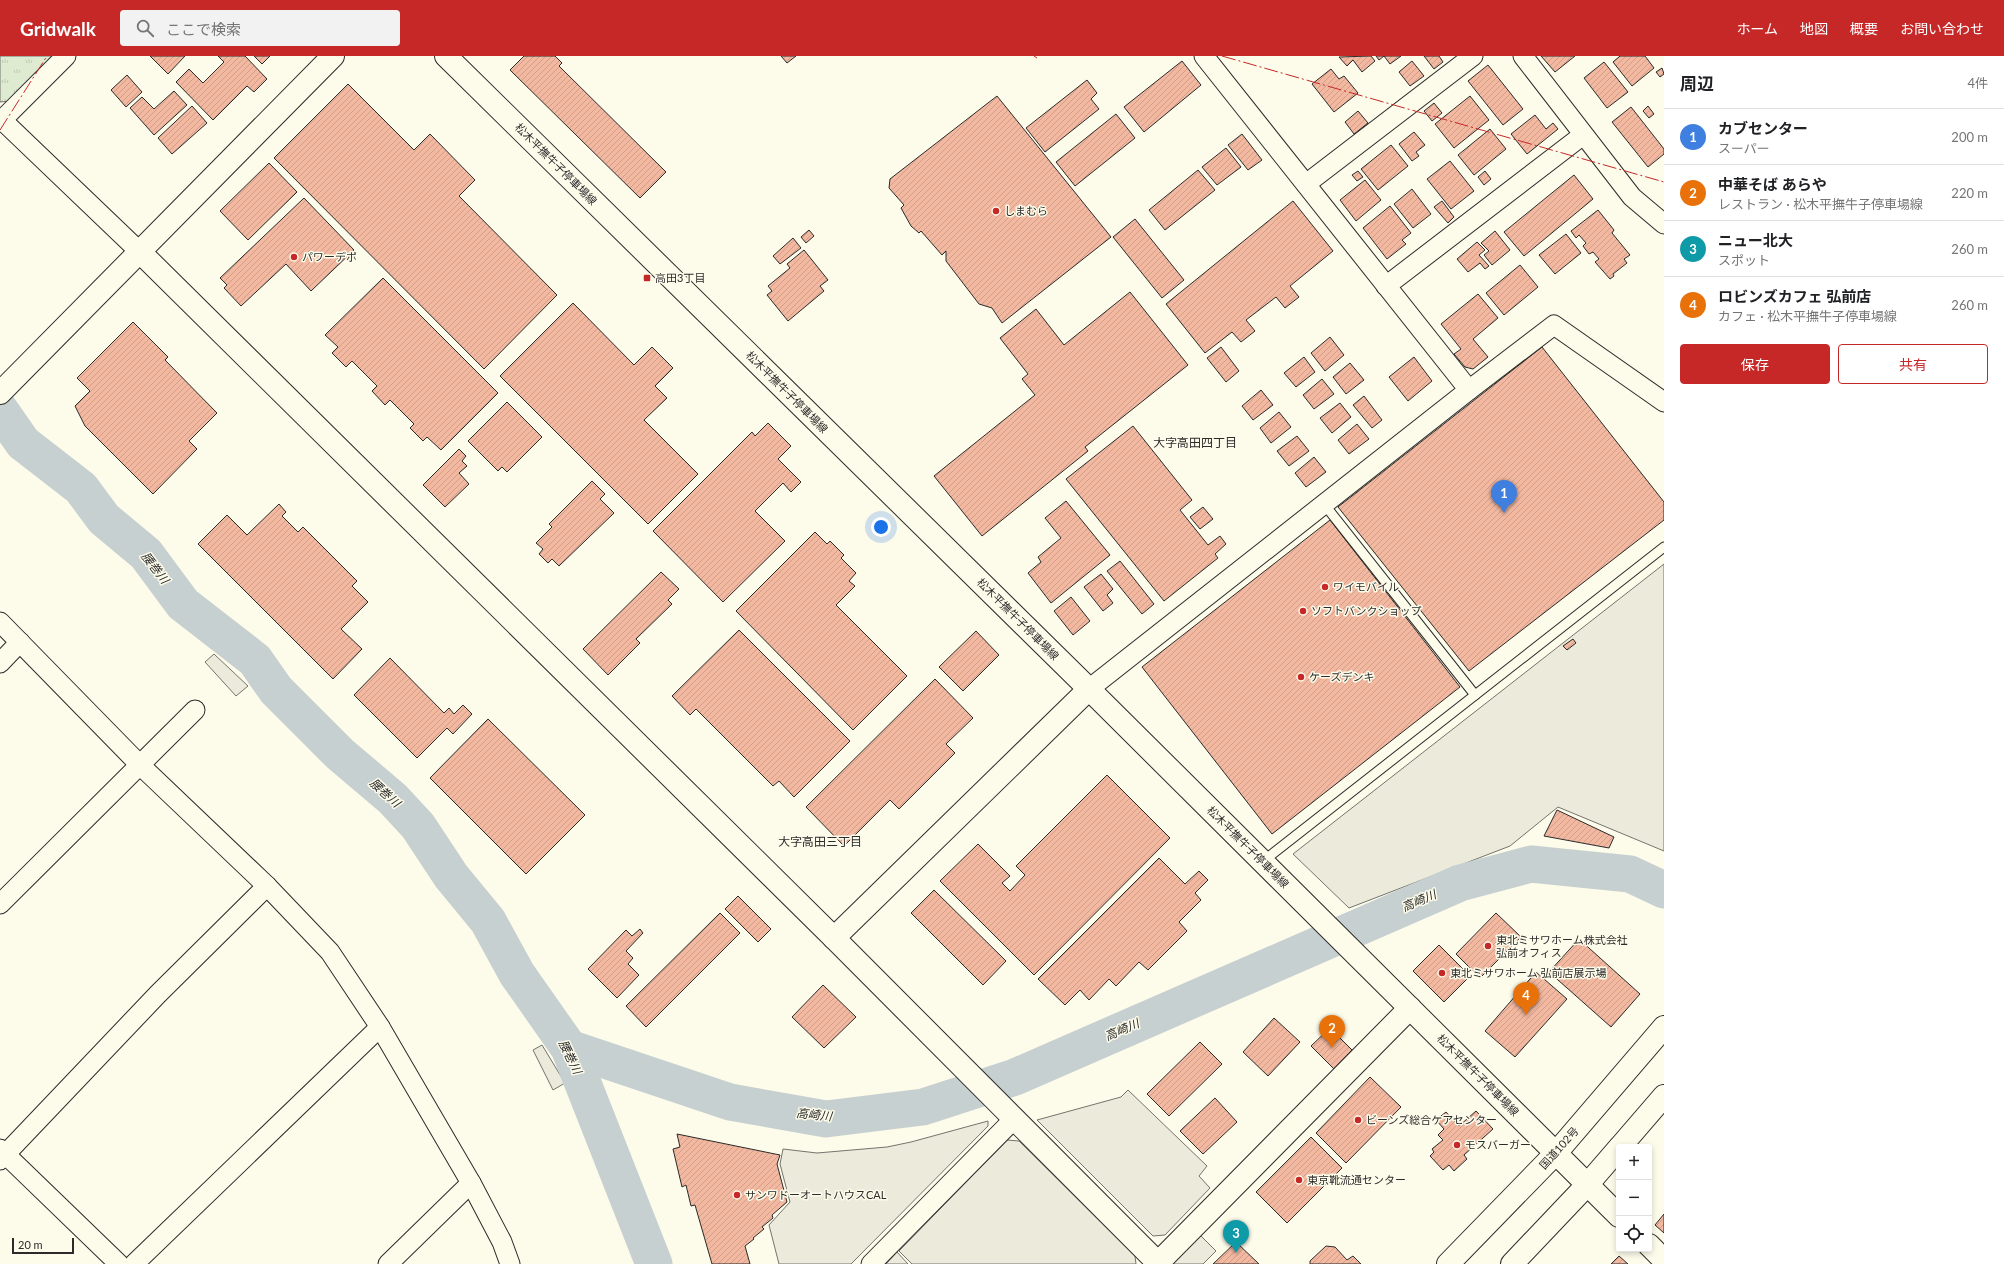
<!DOCTYPE html>
<html lang="ja">
<head>
<meta charset="utf-8">
<style>
  body { margin:0; font-family:Lato,"Noto Sans JP",sans-serif; background:#f2f2f2; color:#202124 }
  .controls { position:absolute; right:12px; bottom:12px; display:grid; overflow:hidden; border-radius:4px; box-shadow:0 2px 6px #0003 }
  .controls button { width:36px; height:36px; display:grid; place-items:center; padding:0; border:0; border-bottom:1px solid #e0e0e0; background:#fff; color:#202124; font:20px sans-serif }
  .scale { position:absolute; left:12px; bottom:10px; width:62px; box-sizing:border-box; padding-left:4px; border:2px solid #2b2b2b; border-top:0; font-size:11px; line-height:14px; white-space:nowrap; color:#2b2b2b; -webkit-text-stroke:3px #fdfbea; paint-order:stroke }
  .you { position:absolute; left:881px; top:471px; width:14px; height:14px; margin:-10px; border:3px solid #fff; border-radius:50%; background:#1a73e8; box-shadow:0 0 0 6px #1a73e833 }
  .badge { display:grid; place-items:center; width:26px; height:26px; border-radius:50%; background:#c62828; color:#fff; font-size:13px; font-weight:700 }
  .pin { position:absolute; translate:-50% -33px; filter:drop-shadow(0 1px 2px #0008) }
  .pin::after { content:''; position:absolute; top:21px; width:14px; height:12px; background:inherit; clip-path:polygon(0 0,100% 0,50% 100%) }
  .list { margin:0; padding:0; list-style:none }
  h2 { display:flex; justify-content:space-between; align-items:center; height:52px; margin:0; padding:0 16px; font-size:17px }
  h2 small { font-size:13px; font-weight:400; color:#757577 }
  .list li { display:grid; grid-template-columns:26px 1fr auto; gap:12px; align-items:center; box-sizing:border-box; height:56px; padding:0 16px; border-top:1px solid #e0e0e0 }
  .list b { display:block; font-size:15px; white-space:nowrap }
  .list p { margin:0; font-size:13px; white-space:nowrap; color:#757577 }
  .list em { font-size:13px; font-style:normal; color:#757577 }
  .actions { display:flex; gap:8px; padding:12px 16px }
  .actions a { flex:1; padding:9px 0; border:1px solid #c62828; border-radius:4px; text-align:center; font-size:14px; color:#c62828 }
  .actions .main { background:#c62828; color:#fff }
  .icon { flex:none; width:22px; height:22px; fill:none; stroke:currentColor; stroke-width:2; stroke-linecap:round; stroke-linejoin:round }
  .map { position:relative; flex:none; width:1664px; height:1208px; overflow:hidden }
  header { display:flex; align-items:center; gap:24px; box-sizing:border-box; height:56px; padding:0 20px; background:#c62828; color:#fff }
  header strong { font-size:19px }
  nav { display:flex; gap:22px; margin-inline-start:auto; font-size:14px }
  .search { width:280px; height:36px; background:#f2f2f2; display:flex; align-items:center; gap:10px; box-sizing:border-box; padding:0 14px; border-radius:4px; color:#757577; font-size:15px }
  main { display:flex }
  aside { flex:1; background:#fff }
  .map>svg:first-child { display:block }
  .grass { fill:url(#grass-tufts); stroke:#74746e }
  .parking { fill:#eceadb; stroke:#74746e }
  .lines { fill:none; stroke-linecap:round; stroke-linejoin:round }
  .river { stroke:#c7d0d0; stroke-width:37 }
  .building { fill:url(#building-hatch); stroke:#2b2b2b }
  .lane-casing { stroke:#2b2b2b; stroke-width:11 }
  .street-casing { stroke:#2b2b2b; stroke-width:21 }
  .secondary-casing { stroke:#2b2b2b; stroke-width:24 }
  .highway-casing { stroke:#2b2b2b; stroke-width:24 }
  .lane { stroke:#fdfbea; stroke-width:9 }
  .street { stroke:#fdfbea; stroke-width:19 }
  .secondary { stroke:#fdfbea; stroke-width:22 }
  .highway { stroke:#fdfbea; stroke-width:22 }
  .power { stroke:#c62828; stroke-width:1; stroke-dasharray:14 3 2 3; stroke-linecap:butt }
  .poi-dot { fill:#c62828; stroke:#fdfbea; stroke-width:1.5 }
  .labels { text-anchor:middle; stroke-width:3; stroke-linejoin:round; paint-order:stroke }
  .street-label { font-size:11px; fill:#2b2b2b; stroke:#fdfbea }
  .poi-label { font-size:11px; fill:#2b2b2b; stroke:#fdfbea; text-anchor:start }
  .neighbourhood-label { font-size:12px; fill:#2b2b2b; stroke:#fdfbea }
  .water-label { font-size:12px; font-style:italic; fill:#2b2b2b; stroke:#fdfbea }
</style>
</head>
<body>
<header>
<strong>Gridwalk</strong>
<div class="search"><svg class="icon" aria-label="search" viewBox="0 0 24 24"><circle cx="10" cy="10" r="6"/><path d="M15 15l6 6"/></svg>ここで検索</div>
<nav><a>ホーム</a><a>地図</a><a>概要</a><a>お問い合わせ</a></nav>
</header>
<main>
<div class="map">
<svg width="1664" height="1208" viewBox="0 0 1664 1208">
  <defs>
    <pattern id="grass-tufts" width="24" height="20" patternUnits="userSpaceOnUse"><rect width="24" height="20" fill="#deebd1"/><path d="M3 7l-1-3M5 7V3M7 7l1-3M15 17l-1-3M17 17v-4M19 17l1-3" fill="none" stroke="#bfcab4"/></pattern>
    <pattern id="building-hatch" width="6" height="6" patternUnits="userSpaceOnUse"><rect width="6" height="6" fill="#f2b8a0"/><path d="M-1 1l2-2M0 6l6-6M5 7l2-2" fill="none" stroke="#d09e8a"/></pattern>
  </defs>
  <rect width="100%" height="100%" fill="#fdfbea"/>
  <!-- grass -->
  <polygon class="grass" points="0,0 55,0 11,45 0,46"/>
  <!-- parking -->
  <g class="parking">
    <polygon points="1664,508 1664,795 1558,751 1510,790 1349,852 1293,798"/>
    <polygon points="214,598 248,630 236,640 205,606"/>
    <polygon points="542,989 565,1027 553,1034 533,994"/>
    <polygon points="1128,1034 1207,1110 1199,1120 1210,1132 1165,1179 1153,1180 1037,1064 1121,1041"/>
    <polygon points="988,1065 988,1070 851,1208 779,1208 769,1169 790,1146 780,1108 783,1093 817,1097 887,1091 911,1086"/>
    <polygon points="1007,1084 1019,1085 1135,1200 1136,1208 912,1208 899,1195"/>
    <polygon points="1200,1179 1216,1195 1203,1208 1172,1208"/>
    <polygon points="897,1196 908,1208 886,1208"/>
  </g>
  <g class="lines">
    <!-- river -->
    <g class="river">
      <polyline points="0,354 23,387 81,432 104,463 146,498 183,548 255,604 276,634 340,698 393,743 418,770 451,820 488,865 517,918 569,992 654,1208"/>
      <polyline points="569,992 730,1046 826,1063 923,1051 1015,1021 1460,827 1531,808 1630,818 1664,834"/>
    </g>
  </g>
  <!-- building -->
  <g class="building">
    <polygon points="150,0 185,0 168,18"/>
    <polygon points="218,0 245,0 267,23 254,36 247,30 213,64 176,26 189,13 203,27 224,6"/>
    <polygon points="254,0 270,0 262,8"/>
    <polygon points="524,0 555,0 562,7 559,10 666,116 640,142 510,14"/>
    <polygon points="781,0 796,0 787,7"/>
    <polygon points="1371,0 1375,5 1362,16 1353,4 1347,10 1339,1"/>
    <polygon points="1376,0 1401,0 1390,8 1384,0 1379,4"/>
    <polygon points="1424,0 1439,0 1443,6 1434,13"/>
    <polygon points="1541,0 1575,0 1555,16"/>
    <polygon points="1620,0 1645,0 1654,12 1632,30 1613,6"/>
    <polygon points="1182,5 1201,29 1144,76 1124,51"/>
    <polygon points="1412,5 1424,20 1410,30 1399,16"/>
    <polygon points="1604,6 1628,36 1607,52 1584,22"/>
    <polygon points="1488,9 1523,53 1503,69 1468,25"/>
    <polygon points="1662,12 1664,18 1660,21 1656,16"/>
    <polygon points="1331,13 1339,23 1344,20 1358,37 1334,56 1312,28"/>
    <polygon points="127,19 142,36 126,51 111,34"/>
    <polygon points="1087,24 1097,37 1091,43 1099,53 1045,96 1026,72"/>
    <polygon points="348,28 414,94 430,78 475,124 459,140 557,239 484,313 274,102"/>
    <polygon points="174,35 187,49 154,79 130,52 142,41 154,53"/>
    <polygon points="997,40 1111,181 1002,267 992,252 979,248 946,205 946,195 942,199 921,175 919,177 911,170 901,152 904,149 889,132 890,123"/>
    <polygon points="1470,40 1489,64 1454,92 1435,68"/>
    <polygon points="1434,47 1442,57 1432,65 1424,55"/>
    <polygon points="192,50 207,67 172,98 158,82"/>
    <polygon points="1648,50 1654,58 1649,62 1643,55"/>
    <polygon points="1631,51 1664,93 1664,98 1648,111 1612,66"/>
    <polygon points="1358,55 1368,67 1354,78 1345,66"/>
    <polygon points="1116,58 1135,82 1075,130 1056,106"/>
    <polygon points="1535,59 1546,73 1553,67 1558,73 1527,98 1511,78"/>
    <polygon points="1490,73 1506,93 1474,119 1458,99"/>
    <polygon points="1414,76 1425,89 1416,96 1419,100 1412,105 1399,88"/>
    <polygon points="1242,78 1262,104 1248,114 1228,89"/>
    <polygon points="1391,89 1408,110 1378,134 1361,113"/>
    <polygon points="1226,92 1241,111 1217,129 1202,111"/>
    <polygon points="1450,105 1474,135 1451,153 1427,123"/>
    <polygon points="269,107 297,136 248,184 220,155"/>
    <polygon points="1198,114 1215,134 1165,174 1149,154"/>
    <polygon points="1358,115 1363,121 1357,125 1352,119"/>
    <polygon points="1485,115 1491,123 1484,129 1478,121"/>
    <polygon points="1574,119 1593,143 1524,200 1504,176"/>
    <polygon points="1365,124 1381,144 1356,165 1340,144"/>
    <polygon points="1412,133 1431,158 1413,172 1394,148"/>
    <polygon points="304,142 354,194 311,235 286,208 241,250 224,232 227,229 220,222"/>
    <polygon points="1293,145 1333,195 1290,230 1299,241 1285,252 1276,241 1246,264 1255,275 1241,286 1232,276 1205,297 1166,248"/>
    <polygon points="1442,145 1454,161 1448,167 1434,151"/>
    <polygon points="1390,150 1411,177 1402,184 1406,188 1387,203 1363,172"/>
    <polygon points="1598,154 1614,174 1612,177 1630,199 1624,203 1627,207 1613,218 1614,220 1610,223 1595,206 1599,203 1593,196 1589,198 1583,190 1586,187 1579,179 1576,182 1571,175"/>
    <polygon points="1135,163 1184,224 1162,242 1113,181"/>
    <polygon points="809,174 814,180 806,187 801,181"/>
    <polygon points="1495,175 1510,194 1492,209 1484,199 1489,195 1481,187"/>
    <polygon points="1566,178 1581,197 1555,218 1539,199"/>
    <polygon points="793,182 801,192 780,208 773,200"/>
    <polygon points="1477,186 1485,194 1479,199 1489,210 1485,213 1480,207 1468,216 1457,203"/>
    <polygon points="804,194 828,224 820,230 824,235 788,265 767,239 772,235 768,230 790,212 787,208"/>
    <polygon points="1520,209 1538,231 1504,259 1486,237"/>
    <polygon points="383,222 498,337 441,394 427,381 423,385 410,372 414,368 390,344 385,349 372,335 377,330 352,305 346,311 332,297 338,291 325,279"/>
    <polygon points="1130,236 1188,309 1085,391 1088,395 982,480 934,420 1035,339 1022,323 1028,318 1000,282 1036,253 1064,289"/>
    <polygon points="1478,238 1498,262 1473,283 1488,301 1473,313 1465,311 1454,298 1461,293 1441,268"/>
    <polygon points="573,247 634,309 652,291 673,312 655,330 667,342 644,364 698,418 648,468 500,320"/>
    <polygon points="133,266 168,301 165,304 217,357 189,385 197,393 153,438 85,370 75,350 90,335 77,322"/>
    <polygon points="1330,281 1344,299 1325,315 1311,297"/>
    <polygon points="1221,291 1239,315 1226,326 1207,302"/>
    <polygon points="1542,291 1664,446 1664,464 1469,615 1338,451"/>
    <polygon points="1304,301 1315,316 1296,331 1284,317"/>
    <polygon points="1414,301 1432,325 1408,345 1389,321"/>
    <polygon points="1350,307 1364,324 1346,338 1333,321"/>
    <polygon points="1322,323 1334,338 1314,353 1303,339"/>
    <polygon points="1261,334 1273,349 1253,364 1242,350"/>
    <polygon points="1364,340 1382,364 1372,372 1353,349"/>
    <polygon points="507,346 542,381 507,416 502,411 498,415 468,385"/>
    <polygon points="1340,347 1351,361 1332,377 1320,362"/>
    <polygon points="1279,356 1291,371 1271,387 1260,372"/>
    <polygon points="768,367 791,390 778,403 801,426 791,436 783,427 755,455 785,485 723,546 653,475 752,376 755,380"/>
    <polygon points="1357,368 1369,383 1349,398 1338,384"/>
    <polygon points="1133,370 1192,444 1180,454 1208,489 1220,480 1226,488 1215,498 1218,502 1164,545 1066,423"/>
    <polygon points="1297,380 1309,395 1289,410 1277,395"/>
    <polygon points="459,393 466,400 462,405 467,410 459,417 469,428 445,451 423,429"/>
    <polygon points="1314,401 1326,416 1306,431 1295,417"/>
    <polygon points="592,425 605,438 600,443 614,457 559,510 552,503 548,507 539,498 543,493 536,487 552,471 549,468"/>
    <polygon points="1066,445 1110,499 1051,547 1028,517 1041,506 1038,501 1061,482 1045,462"/>
    <polygon points="279,448 286,456 282,460 298,476 303,471 357,525 352,530 368,546 341,573 362,593 333,623 198,488 227,459 247,479"/>
    <polygon points="1203,451 1213,463 1200,473 1190,461"/>
    <polygon points="1330,464 1460,631 1272,778 1142,611"/>
    <polygon points="815,476 827,488 830,485 844,499 841,502 856,517 849,525 855,530 836,549 907,620 853,674 736,555"/>
    <polygon points="1120,505 1154,548 1142,558 1107,515"/>
    <polygon points="661,516 679,533 668,544 672,548 636,583 640,587 608,619 583,593"/>
    <polygon points="1101,518 1113,533 1107,539 1113,547 1103,555 1084,531"/>
    <polygon points="1071,541 1090,565 1073,579 1054,555"/>
    <polygon points="739,574 850,685 794,741 779,725 773,730 696,653 690,659 672,640"/>
    <polygon points="976,575 999,599 963,635 939,611"/>
    <polygon points="1573,583 1576,587 1567,594 1563,590"/>
    <polygon points="390,602 444,657 449,652 454,658 463,649 472,658 453,678 447,672 417,702 354,639"/>
    <polygon points="935,623 973,662 946,688 955,697 899,753 890,744 844,790 806,751"/>
    <polygon points="488,663 585,759 526,818 430,722"/>
    <polygon points="1107,719 1170,782 1034,919 940,825 978,788 1010,820 1002,827 1010,835 1025,819 1016,810"/>
    <polygon points="1557,754 1614,781 1609,792 1544,780"/>
    <polygon points="1159,802 1185,828 1199,815 1208,824 1195,837 1201,844 1179,866 1187,875 1148,914 1139,906 1116,930 1109,923 1089,944 1080,934 1065,949 1038,923"/>
    <polygon points="934,834 1006,905 983,929 911,857"/>
    <polygon points="738,840 771,873 758,886 725,853"/>
    <polygon points="720,857 740,877 646,971 626,950"/>
    <polygon points="1496,857 1521,881 1480,922 1456,898"/>
    <polygon points="640,873 643,877 626,895 633,902 628,908 639,919 617,942 588,913 626,874 632,880"/>
    <polygon points="1579,883 1640,938 1611,971 1549,916"/>
    <polygon points="1439,889 1470,920 1444,946 1413,915"/>
    <polygon points="1536,916 1567,943 1515,1001 1485,975"/>
    <polygon points="823,929 856,961 824,992 792,961"/>
    <polygon points="1274,962 1300,986 1268,1020 1243,996"/>
    <polygon points="1330,972 1352,994 1334,1013 1311,990"/>
    <polygon points="1200,986 1222,1008 1169,1060 1147,1038"/>
    <polygon points="1370,1021 1401,1051 1346,1107 1316,1077"/>
    <polygon points="1215,1042 1237,1066 1203,1098 1180,1075"/>
    <polygon points="1476,1055 1493,1073 1464,1099 1467,1103 1454,1115 1449,1109 1443,1114 1430,1100 1434,1096 1432,1093 1443,1084 1438,1079 1444,1073 1436,1064 1446,1056 1459,1070"/>
    <polygon points="677,1078 780,1099 777,1108 787,1146 772,1159 773,1162 762,1171 764,1173 753,1182 754,1183 745,1190 750,1208 712,1208 695,1149 691,1150 686,1129 682,1131 673,1093 680,1091"/>
    <polygon points="1311,1081 1342,1112 1287,1167 1256,1136"/>
    <polygon points="1664,1158 1664,1177 1655,1169"/>
    <polygon points="1236,1186 1259,1208 1213,1208"/>
    <polygon points="1326,1190 1335,1191 1347,1204 1353,1200 1361,1208 1310,1208 1310,1205"/>
    <polygon points="1619,1200 1628,1208 1611,1208"/>
  </g>
  <g class="lines">
    <!-- lane casing -->
    <g class="lane-casing">
      <g id="lane">
        <polyline points="1324,448 1475,639"/>
        <polyline points="1262,806 1664,491"/>
      </g>
    </g>
    <!-- street casing -->
    <g class="street-casing">
      <g id="street">
        <polyline points="1204,0 1469,334"/>
        <polyline points="1523,0 1632,141 1664,168"/>
        <polyline points="0,62 141,197"/>
        <polyline points="0,66 66,0"/>
        <polyline points="1306,128 1473,0"/>
        <polyline points="1386,230 1583,79"/>
        <polyline points="0,566 139,708 267,830 330,896 380,971 471,1127 502,1186 510,1208"/>
        <polyline points="0,607 20,586"/>
        <polyline points="1089,633 1469,334 1554,269 1664,346"/>
        <polyline points="0,848 195,654"/>
        <polyline points="0,1093 119,1208"/>
        <polyline points="0,1104 158,938 267,830"/>
        <polyline points="134,1208 380,971"/>
        <polyline points="388,1208 471,1127"/>
        <polyline points="871,1208 1014,1063"/>
      </g>
    </g>
    <!-- secondary casing -->
    <g class="secondary-casing">
      <g id="secondary">
        <polyline points="446,0 1089,633 1619,1160"/>
        <polyline points="141,197 834,882 1158,1207"/>
        <polyline points="0,337 333,0"/>
        <polyline points="834,882 1089,633"/>
        <polyline points="1649,1189 1664,1204"/>
        <polyline points="1157,1208 1410,952"/>
      </g>
    </g>
    <!-- highway casing -->
    <g class="highway-casing">
      <g id="highway">
        <polyline points="1620,1091 1664,1040"/>
        <polyline points="1448,1208 1556,1097 1664,971"/>
        <polyline points="1512,1208 1587,1129 1619,1092"/>
      </g>
    </g>
    <!-- lane -->
    <use href="#lane" class="lane"/>
    <!-- street -->
    <use href="#street" class="street"/>
    <!-- secondary -->
    <use href="#secondary" class="secondary"/>
    <!-- highway -->
    <use href="#highway" class="highway"/>
    <!-- power -->
    <g class="power">
      <polyline points="1034,0 1037,2"/>
      <polyline points="1222,0 1664,126"/>
      <polyline points="0,74 47,0"/>
    </g>
  </g>
  <!-- markers -->
  <g class="poi-dot">
    <circle cx="996" cy="155" r="4"/>
    <circle cx="294" cy="201" r="4"/>
    <rect x="643" y="218" width="8" height="8" rx="2"/>
    <circle cx="1325" cy="531" r="4"/>
    <circle cx="1303" cy="555" r="4"/>
    <circle cx="1301" cy="621" r="4"/>
    <circle cx="1488" cy="890" r="4"/>
    <circle cx="1442" cy="917" r="4"/>
    <circle cx="1358" cy="1064" r="4"/>
    <circle cx="1457" cy="1089" r="4"/>
    <circle cx="1299" cy="1124" r="4"/>
    <circle cx="737" cy="1139" r="4"/>
  </g>
  <g class="labels">
    <!-- street labels -->
    <g class="street-label">
      <text transform="translate(556 108) rotate(45)" y="4">松木平撫牛子停車場線</text>
      <text transform="translate(787 336) rotate(45)" y="4">松木平撫牛子停車場線</text>
      <text transform="translate(1018 563) rotate(45)" y="4">松木平撫牛子停車場線</text>
      <text transform="translate(1248 791) rotate(45)" y="4">松木平撫牛子停車場線</text>
      <text transform="translate(1478 1019) rotate(45)" y="4">松木平撫牛子停車場線</text>
      <text transform="translate(1559 1092) rotate(-48)" y="4">国道102号</text>
    </g>
    <!-- poi labels -->
    <g class="poi-label">
      <text x="1004" y="159">しまむら</text>
      <text x="302" y="205">パワーデポ</text>
      <text x="655" y="226">高田3丁目</text>
      <text x="1333" y="535">ワイモバイル</text>
      <text x="1311" y="559">ソフトバンクショップ</text>
      <text x="1309" y="625">ケーズデンキ</text>
      <text x="1496" y="888">東北ミサワホーム株式会社<tspan x="1496" dy="13">弘前オフィス</tspan></text>
      <text x="1450" y="921">東北ミサワホーム 弘前店展示場</text>
      <text x="1366" y="1068">ビーンズ総合ケアセンター</text>
      <text x="1465" y="1093">モスバーガー</text>
      <text x="1307" y="1128">東京靴流通センター</text>
      <text x="745" y="1143">サンワドーオートハウスCAL</text>
    </g>
    <!-- neighbourhood labels -->
    <g class="neighbourhood-label">
      <text x="1195" y="391">大字高田四丁目</text>
      <text x="820" y="790">大字高田三丁目</text>
    </g>
    <!-- water labels -->
    <g class="water-label">
      <text transform="translate(155 512) rotate(52)" y="4">腰巻川</text>
      <text transform="translate(385 737) rotate(42)" y="4">腰巻川</text>
      <text transform="translate(1419 845) rotate(-23)" y="4">高崎川</text>
      <text transform="translate(1122 974) rotate(-23)" y="4">高崎川</text>
      <text transform="translate(570 1001) rotate(64)" y="4">腰巻川</text>
      <text transform="translate(814 1059) rotate(6)" y="4">高崎川</text>
    </g>
  </g>
</svg>
<div class="controls">
<button>+</button>
<button>−</button>
<button><svg class="icon" aria-label="locate" viewBox="0 0 24 24"><circle cx="12" cy="12" r="6"/><path d="M12 2v4M12 18v4M2 12h4M18 12h4"/></svg></button>
</div>
<div class="scale">20 m</div>
<div class="you"></div>
<div class="pin badge" style="left:1504px;top:457px;background:#3f7fe0">1</div>
<div class="pin badge" style="left:1332px;top:992px;background:#e8710a">2</div>
<div class="pin badge" style="left:1236px;top:1197px;background:#0f9aa8">3</div>
<div class="pin badge" style="left:1526px;top:959px;background:#e8710a">4</div>
</div>
<aside>
<h2>周辺<small>4件</small></h2>
<ul class="list">
<li><span class="badge" style="background:#3f7fe0">1</span><div><b>カブセンター</b><p>スーパー</p></div><em>200 m</em></li>
<li><span class="badge" style="background:#e8710a">2</span><div><b>中華そば あらや</b><p>レストラン · 松木平撫牛子停車場線</p></div><em>220 m</em></li>
<li><span class="badge" style="background:#0f9aa8">3</span><div><b>ニュー北大</b><p>スポット</p></div><em>260 m</em></li>
<li><span class="badge" style="background:#e8710a">4</span><div><b>ロビンズカフェ 弘前店</b><p>カフェ · 松木平撫牛子停車場線</p></div><em>260 m</em></li>
</ul>
<div class="actions"><a class="main">保存</a><a>共有</a></div>
</aside>
</main>
</body>
</html>
